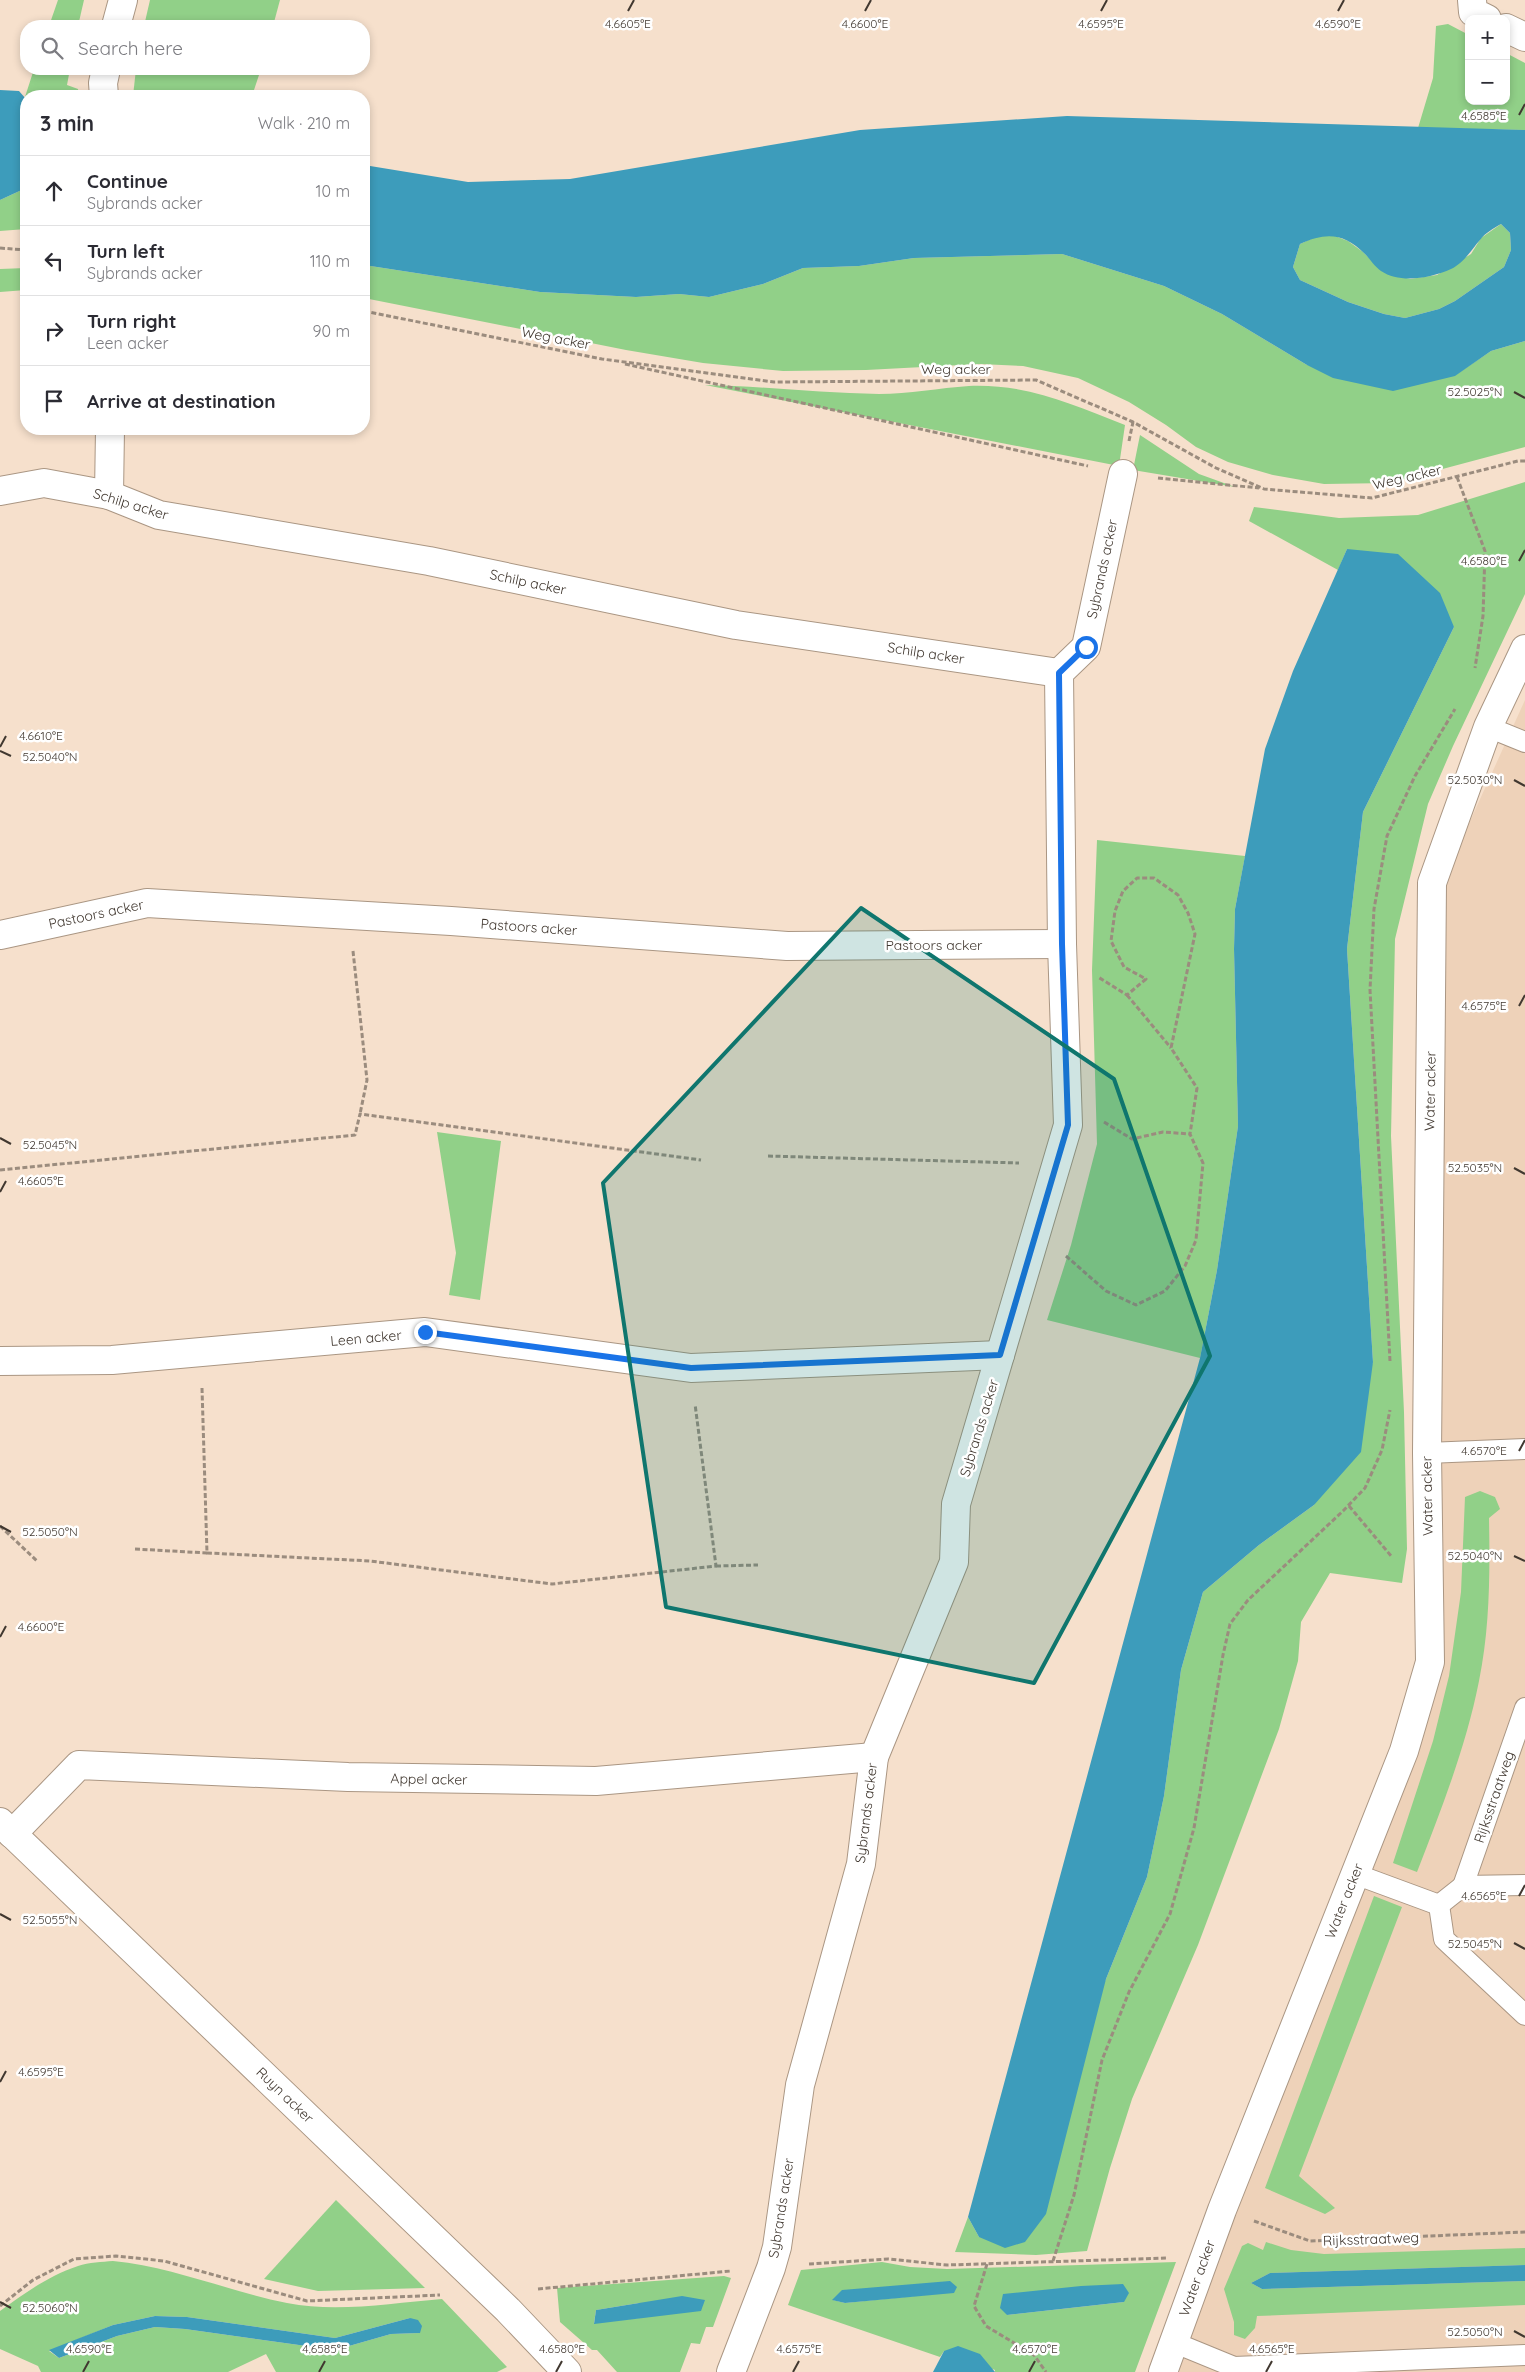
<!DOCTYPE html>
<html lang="en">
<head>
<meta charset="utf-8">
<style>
  body { margin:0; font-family:Quicksand,sans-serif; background:#f2f2f3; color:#2b2b33 }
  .controls { position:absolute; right:15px; top:15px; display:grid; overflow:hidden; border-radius:10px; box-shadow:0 2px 8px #0003 }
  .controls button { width:45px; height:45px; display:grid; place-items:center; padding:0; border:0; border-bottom:1px solid #e1e1e2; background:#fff; color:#2b2b33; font:25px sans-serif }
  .stop { position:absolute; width:15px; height:15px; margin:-11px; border:4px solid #1a73e8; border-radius:50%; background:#fff }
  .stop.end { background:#1a73e8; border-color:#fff; box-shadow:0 1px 5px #0008 }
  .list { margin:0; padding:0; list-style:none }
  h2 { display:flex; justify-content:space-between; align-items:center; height:65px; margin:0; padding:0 20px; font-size:21px }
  h2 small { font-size:16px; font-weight:400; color:#7c7c81 }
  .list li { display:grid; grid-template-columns:32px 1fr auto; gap:15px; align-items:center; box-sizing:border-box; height:70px; padding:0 20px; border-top:1px solid #e1e1e2 }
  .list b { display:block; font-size:19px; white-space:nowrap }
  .list p { margin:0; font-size:16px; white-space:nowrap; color:#7c7c81 }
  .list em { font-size:16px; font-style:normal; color:#7c7c81 }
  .icon { flex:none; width:28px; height:28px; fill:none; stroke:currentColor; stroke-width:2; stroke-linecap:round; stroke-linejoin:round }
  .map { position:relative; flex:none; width:1525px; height:2372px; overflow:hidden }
  .search { position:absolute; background:#fff; box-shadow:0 2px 8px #0003; left:20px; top:20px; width:350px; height:55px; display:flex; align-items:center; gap:12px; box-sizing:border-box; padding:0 18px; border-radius:20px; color:#7c7c81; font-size:19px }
  .panel { position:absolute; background:#fff; box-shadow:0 2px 8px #0003; left:20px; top:90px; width:350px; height:345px; border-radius:20px }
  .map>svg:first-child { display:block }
  .built { fill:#eed2b9 }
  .green { fill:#91d088; fill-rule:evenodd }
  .water { fill:#3d9cbb; fill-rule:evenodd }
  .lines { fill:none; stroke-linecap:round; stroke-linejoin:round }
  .lane-casing { stroke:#aa9683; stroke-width:22 }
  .street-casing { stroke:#aa9683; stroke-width:30 }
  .path { stroke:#9b8c7e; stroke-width:3; stroke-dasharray:5 2.5; stroke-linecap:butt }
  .lane { stroke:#fff; stroke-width:20 }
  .street { stroke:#fff; stroke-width:28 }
  .route { stroke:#1a73e8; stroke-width:6 }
  .marked { fill:#0f766e; fill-opacity:0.2; stroke:#0f766e; stroke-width:4; stroke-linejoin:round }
  .ticks { fill:none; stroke:#413830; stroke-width:2 }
  .labels { text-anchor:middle; stroke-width:5; stroke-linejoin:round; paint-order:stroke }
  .street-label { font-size:14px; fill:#413830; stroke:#fff }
  .ticks-label { font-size:12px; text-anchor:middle; fill:#413830; stroke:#fff; stroke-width:5; stroke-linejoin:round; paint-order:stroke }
</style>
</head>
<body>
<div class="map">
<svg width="1525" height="2372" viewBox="0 0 1525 2372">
  <rect width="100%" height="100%" fill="#f6e0cc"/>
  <!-- built -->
  <polygon class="built" points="1525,700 1525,2372 1152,2372 1186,2265 1389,1759 1417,1662 1442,883"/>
  <!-- green -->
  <g class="green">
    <polygon points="58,0 84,0 78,26 49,26"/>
    <polygon points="150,0 280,0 273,26 144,26"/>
    <polygon points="1448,24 1469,35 1469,101 1506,101 1506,53 1525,63 1525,130 1418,128 1433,78 1436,26"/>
    <polygon points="34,69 70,69 67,85 78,89 79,96 26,96 26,99 25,97"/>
    <polygon points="136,69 261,69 252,96 133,96"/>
    <polygon points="26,188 26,229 0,231 0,200"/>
    <polygon points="1501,224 1510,233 1511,250 1504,267 1455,301 1439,309 1405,318 1384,314 1348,302 1300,280 1293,267 1300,244 1313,238 1330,234 1348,241 1363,252 1382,271 1410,279 1437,275 1471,254 1481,238"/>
    <polygon points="1062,254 1164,286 1222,314 1307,365 1454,376 1491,351 1525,341 1525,447 1390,483 1324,484 1273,475 1228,462 1196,447 1166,425 1129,402 1078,378 1023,366 980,364 866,370 783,371 703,363 626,350 364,298 364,265 540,292 636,297 679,294 709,297 763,284 803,268 859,266 914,258"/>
    <polygon points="26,268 26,290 0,292 0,269"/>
    <path d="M705 385C763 386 820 393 879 394 909 394 939 388 969 386 1030 384 1070 404 1125 425L1119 466Z"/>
    <polygon points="1140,435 1199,474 1235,487 1133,470"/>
    <polygon points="1525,482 1525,594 1453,746 1428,804 1395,939 1391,1136 1404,1412 1407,1549 1402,1583 1330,1573 1301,1622 1298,1661 1279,1729 1198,1945 1132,2099 1110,2168 1087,2251 1036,2255 955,2252 968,2217 979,2237 1106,1979 1147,1877 1164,1796 1181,1670 1203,1592 1259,1545 1314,1505 1373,1362 1347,949 1363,812 1454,627 1347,549 1338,570 1249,521 1254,507 1339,518 1418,515"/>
    <polygon points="1097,840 1245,856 1235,909 1234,949 1238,1126 1217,1270 1200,1358 1047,1320 1071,1245 1097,1144 1092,970"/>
    <polygon points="437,1132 501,1141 480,1300 449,1295 456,1253"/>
    <path d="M1480 1491 1495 1497 1500 1509 1489 1518C1490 1572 1490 1628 1479 1681 1466 1747 1441 1810 1417 1872L1393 1863 1433 1741 1449 1676 1461 1592 1465 1497Z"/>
    <polygon points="1374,1896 1402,1907 1299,2176 1335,2208 1325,2214 1265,2188"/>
    <polygon points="336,2200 425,2288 318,2291 264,2279"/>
    <polygon points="1266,2242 1291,2250 1324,2254 1525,2248 1525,2265 1270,2273 1251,2283 1262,2289 1525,2281 1525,2305 1257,2316 1255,2328 1245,2339 1234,2335 1234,2322 1224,2289 1242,2246 1248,2243 1263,2250"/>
    <path d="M113 2261C173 2267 228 2291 287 2303 337 2313 391 2303 442 2299L507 2367 497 2372H276L266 2354 228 2372H41L38 2366 0 2349V2311C25 2293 48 2276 78 2266 89 2262 102 2262 113 2261ZM155 2316 187 2317 335 2338 410 2318 420 2333 391 2334 335 2350 185 2329 155 2327 117 2336 59 2358 49 2351 113 2325Z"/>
    <path d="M882 2262 910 2267 947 2269 1176 2262 1135 2372H995V2370L944 2351 940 2357 788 2305 801 2270ZM954 2292 845 2303 833 2300ZM1003 2294H1016L1124 2302 1007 2315Z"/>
    <path d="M724 2276 731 2278 713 2327H706L700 2344 691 2343 680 2372H617L597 2350H592L560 2322 557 2288ZM639 2303V2318L594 2323 596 2310Z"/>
  </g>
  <!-- water -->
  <g class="water">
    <polygon points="0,90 19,91 26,99 26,188 0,200"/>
    <path d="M1067 116 1525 130V341L1491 351 1455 376 1393 391 1333 378 1307 365 1222 314 1164 286 1062 254 914 258 859 266 803 268 763 284 709 297 679 294 636 297 540 292 364 265V165L468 182 570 179 860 130ZM1501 224 1510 233 1511 250 1504 267 1455 301 1439 309 1405 318 1384 314 1348 302 1300 280 1293 267 1300 244C1326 232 1344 233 1365 254 1370 259 1375 267 1381 271 1400 284 1431 278 1451 269 1464 263 1471 250 1480 240 1485 233 1494 228 1501 224Z"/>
    <polygon points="1347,549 1398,554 1440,593 1454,627 1363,812 1347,949 1373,1362 1361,1452 1314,1505 1259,1545 1203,1592 1181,1670 1164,1796 1147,1877 1106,1979 1046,2214 1025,2242 1005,2248 979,2237 968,2217 1200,1358 1217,1270 1238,1126 1234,949 1235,909 1265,749 1293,671"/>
    <polygon points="1525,2265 1525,2281 1262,2289 1251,2283 1270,2273"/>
    <polygon points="950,2281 957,2287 954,2293 845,2303 832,2300 842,2290"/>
    <polygon points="1123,2284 1129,2293 1124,2302 1007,2315 1000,2308 1003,2294 1081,2286"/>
    <polygon points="682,2296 705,2300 701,2311 594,2324 596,2310"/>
    <polygon points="155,2316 187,2317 335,2338 410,2318 418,2320 422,2326 420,2333 391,2334 335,2350 185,2329 155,2327 117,2336 59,2358 49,2350 113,2325"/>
    <polygon points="958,2346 980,2354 995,2372 933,2372 944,2351"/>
  </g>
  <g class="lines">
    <!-- lane casing -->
    <g class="lane-casing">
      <g id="lane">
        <polyline points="1488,727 1525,742"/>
        <polyline points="1427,1453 1525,1449"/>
        <polyline points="1355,1874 1439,1905 1444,1939 1525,2015"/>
        <polyline points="1463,1886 1525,1708"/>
        <polyline points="1439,1905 1463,1886 1525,1885"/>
        <polyline points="1173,2342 1234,2367 1525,2355"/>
      </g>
    </g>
    <!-- street casing -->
    <g class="street-casing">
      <g id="street">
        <polyline points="1472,0 1473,12 1487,19"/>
        <polyline points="116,26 123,0"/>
        <polyline points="1506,28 1525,37"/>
        <polyline points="104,96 103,83 106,69"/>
        <polyline points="0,491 44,483 109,495 159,515 429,561 736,625 1059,673"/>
        <polyline points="109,495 110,429"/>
        <polyline points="0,935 147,903 451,921 787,946 1062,944"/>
        <polyline points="0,1361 112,1360 425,1332 691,1368 1000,1355"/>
        <polyline points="0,1822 508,2310 567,2372"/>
        <polyline points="12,1834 79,1765 348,1777 596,1781 874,1757"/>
        <polyline points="731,2372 771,2268 777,2247 800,2085 861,1864 874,1757 954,1562 956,1504 1068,1125 1062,944 1059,673 1086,647 1123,474"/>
        <polyline points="1163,2372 1222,2210 1404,1751 1430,1662 1427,1453 1432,883 1488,727 1525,649"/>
      </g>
    </g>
    <!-- path -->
    <g class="path">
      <polyline points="0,248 26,250"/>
      <polyline points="364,311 602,359 774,382 1036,380 1133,422 1216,468 1264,489 1372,498 1518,461 1525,461"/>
      <polyline points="625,364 1088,466"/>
      <polyline points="1129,441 1133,422"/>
      <polyline points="1457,477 1485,551 1483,616 1475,668"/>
      <polyline points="1158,478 1259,488"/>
      <polyline points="353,951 367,1080 360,1114"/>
      <polyline points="1127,995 1171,1048"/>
      <polyline points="1104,1122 1132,1139 1163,1132 1190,1134"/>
      <polyline points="768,1156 1019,1163"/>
      <polyline points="0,1170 355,1135 360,1114 701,1160"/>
      <polyline points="1066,1256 1106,1291 1136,1305 1165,1291 1185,1266 1196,1240 1203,1163 1190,1134 1197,1088 1171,1048 1195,934 1188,913 1178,895 1154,878 1137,878 1123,891 1115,911 1111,941 1124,967 1146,979 1127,995 1098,977"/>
      <polyline points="1390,1361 1370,990 1374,909 1387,836 1415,776 1455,709"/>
      <polyline points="202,1388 207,1553 370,1561 552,1584 716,1566 695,1404"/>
      <polyline points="1349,1506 1392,1557"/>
      <polyline points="0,1526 37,1561"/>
      <polyline points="135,1549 207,1553"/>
      <polyline points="716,1566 758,1565"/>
      <polyline points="1254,2221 1310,2241 1525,2232"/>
      <polyline points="1053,2261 1074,2195 1102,2060 1129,1992 1170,1914 1194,1828 1223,1655 1230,1624 1248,1600 1343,1511 1365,1488 1382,1450 1390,1410"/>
      <polyline points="809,2264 888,2259 947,2265 1168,2258"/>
      <polyline points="987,2264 974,2306 986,2326 1034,2355 1046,2372"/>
      <polyline points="538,2289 731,2271"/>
      <polyline points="0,2306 33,2280 74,2259 116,2256 164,2261 307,2301 440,2295"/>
    </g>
    <!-- lane -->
    <use href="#lane" class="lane"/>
    <!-- street -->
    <use href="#street" class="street"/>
  </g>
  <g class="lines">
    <!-- route -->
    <polyline class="route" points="425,1332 691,1368 1000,1355 1068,1125 1062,944 1059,673 1086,647"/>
  </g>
  <!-- marked area -->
  <path class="marked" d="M861 908 1114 1079 1210 1356 1034 1683 666 1607 603 1183Z"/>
  <!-- ticks -->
  <path class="ticks" d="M628 11 634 0M865 11 871 0M1101 11 1107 0M1338 11 1344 0M1519 115 1525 104M1514 392 1525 398M1519 561 1525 550M0 747 6 736M0 751 11 756M1514 780 1525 786M1519 1006 1525 995M0 1138 11 1144M1514 1168 1525 1174M0 1192 6 1181M1519 1451 1525 1440M0 1526 11 1532M1514 1556 1525 1561M0 1637 6 1626M1519 1896 1525 1885M0 1914 11 1920M1514 1943 1525 1949M0 2082 6 2071M0 2302 11 2308M1514 2331 1525 2337M83 2372 89 2361M319 2372 325 2361M556 2372 562 2361M793 2372 799 2361M1029 2372 1035 2361M1266 2372 1272 2361"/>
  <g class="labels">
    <!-- street labels -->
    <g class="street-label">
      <text transform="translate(556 338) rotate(11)" y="5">Weg acker</text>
      <text x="956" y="374">Weg acker</text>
      <text transform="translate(1407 477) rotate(-13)" y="5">Weg acker</text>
      <text transform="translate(131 504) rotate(17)" y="5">Schilp acker</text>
      <text transform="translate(1102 569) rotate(-78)" y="5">Sybrands acker</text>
      <text transform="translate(528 582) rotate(12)" y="5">Schilp acker</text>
      <text transform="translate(926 653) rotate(9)" y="5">Schilp acker</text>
      <text transform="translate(96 914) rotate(-12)" y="5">Pastoors acker</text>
      <text transform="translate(529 927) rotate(4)" y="5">Pastoors acker</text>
      <text x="934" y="950">Pastoors acker</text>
      <text transform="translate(1430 1091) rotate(-89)" y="5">Water acker</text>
      <text transform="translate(366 1338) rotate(-5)" y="5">Leen acker</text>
      <text transform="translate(979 1428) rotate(-73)" y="5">Sybrands acker</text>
      <text transform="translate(1427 1496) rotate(-91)" y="5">Water acker</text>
      <text transform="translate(429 1779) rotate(1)" y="5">Appel acker</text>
      <text transform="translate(1494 1797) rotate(-71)" y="5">Rijksstraatweg</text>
      <text transform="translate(866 1813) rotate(-83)" y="5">Sybrands acker</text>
      <text transform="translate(1344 1901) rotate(-68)" y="5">Water acker</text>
      <text transform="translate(285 2095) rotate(44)" y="5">Ruyn acker</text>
      <text transform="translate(781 2208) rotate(-81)" y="5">Sybrands acker</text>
      <text transform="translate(1371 2239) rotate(-2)" y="5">Rijksstraatweg</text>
      <text transform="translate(1197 2278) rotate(-70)" y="5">Water acker</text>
    </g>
  </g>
  <g class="ticks-label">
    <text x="628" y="28">4.6605°E</text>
    <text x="865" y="28">4.6600°E</text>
    <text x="1101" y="28">4.6595°E</text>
    <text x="1338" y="28">4.6590°E</text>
    <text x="1484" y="120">4.6585°E</text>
    <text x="1475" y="396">52.5025°N</text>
    <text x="1484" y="565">4.6580°E</text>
    <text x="41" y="740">4.6610°E</text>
    <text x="50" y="761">52.5040°N</text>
    <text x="1475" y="784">52.5030°N</text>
    <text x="1484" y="1010">4.6575°E</text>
    <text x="50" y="1149">52.5045°N</text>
    <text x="1475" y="1172">52.5035°N</text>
    <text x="41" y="1185">4.6605°E</text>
    <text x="1484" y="1455">4.6570°E</text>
    <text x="50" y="1536">52.5050°N</text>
    <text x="1475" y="1560">52.5040°N</text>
    <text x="41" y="1631">4.6600°E</text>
    <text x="1484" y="1900">4.6565°E</text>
    <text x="50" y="1924">52.5055°N</text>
    <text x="1475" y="1948">52.5045°N</text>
    <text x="41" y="2076">4.6595°E</text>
    <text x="50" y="2312">52.5060°N</text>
    <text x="1475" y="2336">52.5050°N</text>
    <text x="89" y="2353">4.6590°E</text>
    <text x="325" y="2353">4.6585°E</text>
    <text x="562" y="2353">4.6580°E</text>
    <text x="799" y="2353">4.6575°E</text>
    <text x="1035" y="2353">4.6570°E</text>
    <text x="1272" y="2353">4.6565°E</text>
  </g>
</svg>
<div class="controls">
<button>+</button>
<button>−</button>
</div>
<div class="stop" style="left:1086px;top:647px"></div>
<div class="stop end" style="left:425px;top:1332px"></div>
<div class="search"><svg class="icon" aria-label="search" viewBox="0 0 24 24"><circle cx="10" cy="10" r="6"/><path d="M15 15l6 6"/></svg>Search here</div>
<section class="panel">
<h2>3 min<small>Walk · 210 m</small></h2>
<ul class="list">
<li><svg class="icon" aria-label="ahead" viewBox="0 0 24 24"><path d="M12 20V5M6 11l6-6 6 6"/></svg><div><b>Continue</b><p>Sybrands acker</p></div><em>10 m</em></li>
<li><svg class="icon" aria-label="left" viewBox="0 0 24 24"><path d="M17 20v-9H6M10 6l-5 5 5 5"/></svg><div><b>Turn left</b><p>Sybrands acker</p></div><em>110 m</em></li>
<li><svg class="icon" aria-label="right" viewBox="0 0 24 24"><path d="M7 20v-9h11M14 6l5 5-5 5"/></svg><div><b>Turn right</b><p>Leen acker</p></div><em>90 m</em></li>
<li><svg class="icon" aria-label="arrive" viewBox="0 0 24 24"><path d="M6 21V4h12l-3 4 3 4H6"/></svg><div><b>Arrive at destination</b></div></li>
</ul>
</section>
</div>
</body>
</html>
